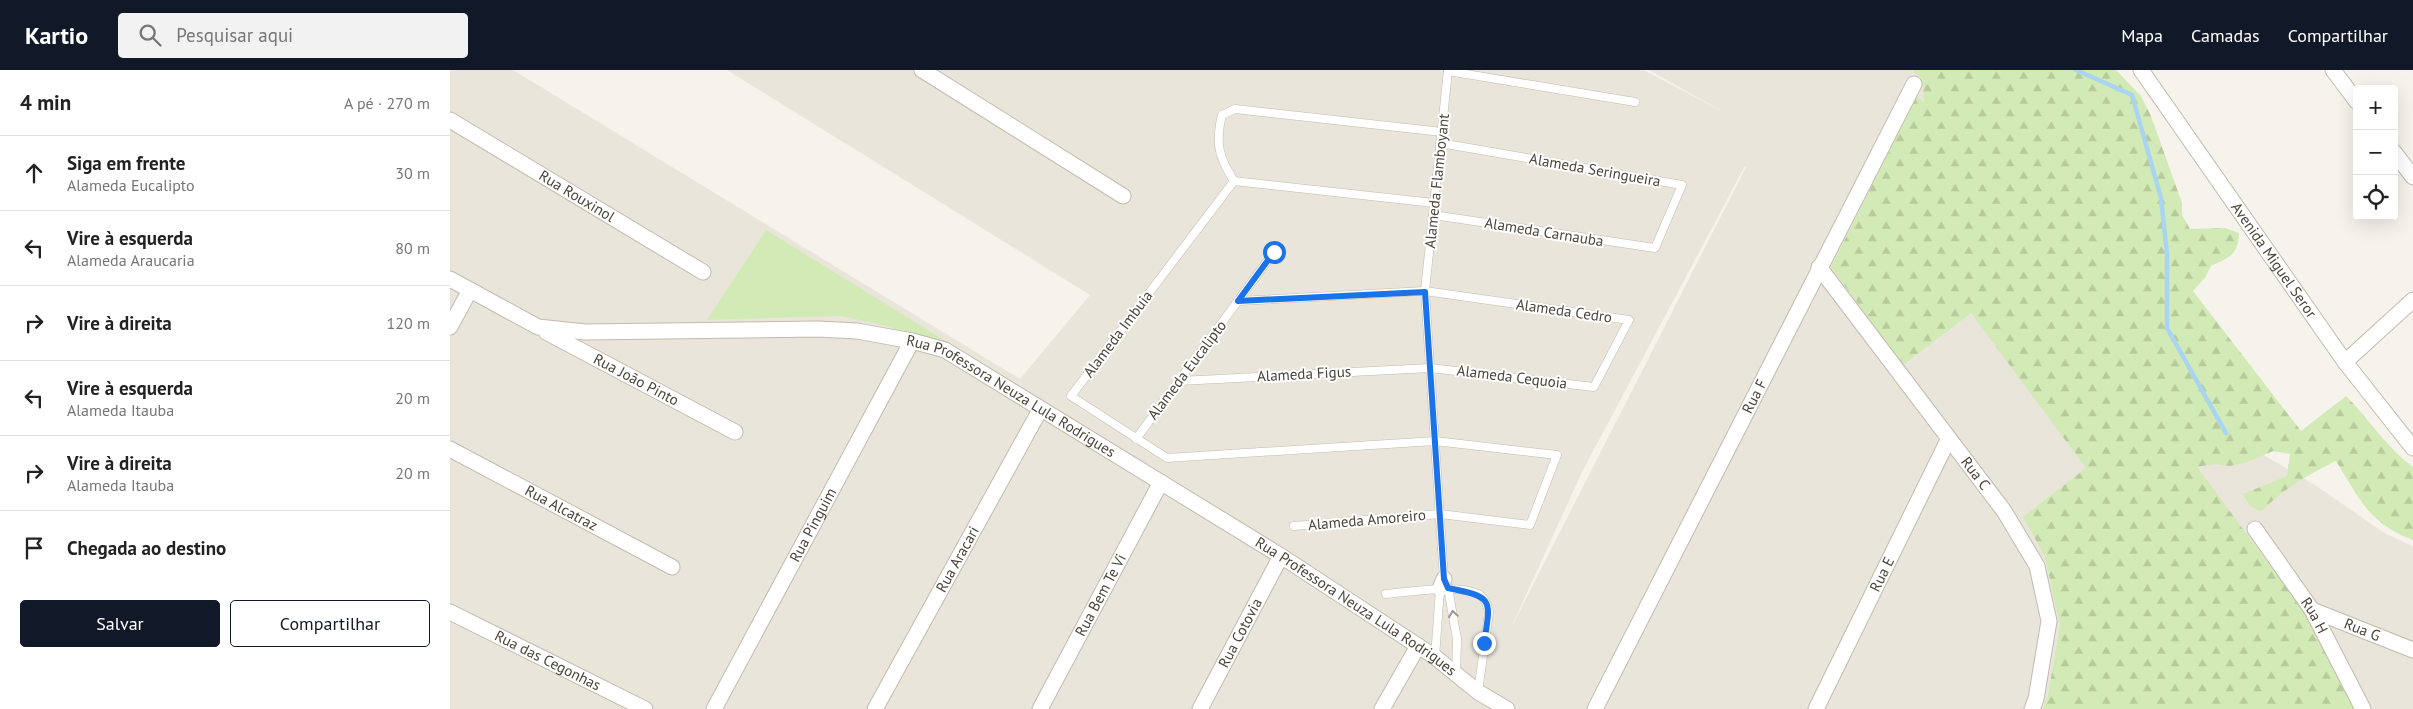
<!DOCTYPE html>
<html lang="pt">
<head>
<meta charset="utf-8">
<style>
  body { margin:0; font-family:"PT Sans",sans-serif; background:#f2f2f2; color:#222 }
  .controls { position:absolute; right:15px; top:15px; display:grid; overflow:hidden; border-radius:5px; box-shadow:0 5px 20px #0002 }
  .controls button { width:45px; height:45px; display:grid; place-items:center; padding:0; border:0; border-bottom:1px solid #e0e0e0; background:#fff; color:#222; font:25px sans-serif }
  .stop { position:absolute; width:15px; height:15px; margin:-11px; border:4px solid #1a73e8; border-radius:50%; background:#fff }
  .stop.end { background:#1a73e8; border-color:#fff; box-shadow:0 1px 5px #0008 }
  .list { margin:0; padding:0; list-style:none }
  h2 { display:flex; justify-content:space-between; align-items:center; height:65px; margin:0; padding:0 20px; font-size:21px }
  h2 small { font-size:16px; font-weight:400; color:#767676 }
  .list li { display:grid; grid-template-columns:32px 1fr auto; gap:15px; align-items:center; box-sizing:border-box; height:75px; padding:0 20px; border-top:1px solid #e0e0e0 }
  .list b { display:block; font-size:19px; white-space:nowrap }
  .list p { margin:0; font-size:16px; white-space:nowrap; color:#767676 }
  .list em { font-size:16px; font-style:normal; color:#767676 }
  .actions { display:flex; gap:10px; padding:15px 20px }
  .actions a { flex:1; padding:11px 0; border:1px solid #111827; border-radius:5px; text-align:center; font-size:18px; color:#111827 }
  .actions .main { background:#111827; color:#fff }
  .icon { flex:none; width:28px; height:28px; fill:none; stroke:currentColor; stroke-width:2; stroke-linecap:round; stroke-linejoin:round }
  .map { position:relative; flex:none; width:1963px; height:639px; overflow:hidden }
  header { display:flex; align-items:center; gap:30px; box-sizing:border-box; height:70px; padding:0 25px; background:#111827; color:#fff }
  header strong { font-size:24px }
  nav { display:flex; gap:28px; margin-inline-start:auto; font-size:18px }
  .search { width:350px; height:45px; background:#f2f2f2; display:flex; align-items:center; gap:12px; box-sizing:border-box; padding:0 18px; border-radius:5px; color:#767676; font-size:19px }
  main { display:flex }
  aside { flex:1; background:#fff }
  .map>svg:first-child { display:block }
  .residential { fill:#eae5da; fill-rule:evenodd }
  .green { fill:#d2eab5 }
  .forest { fill:url(#forest-firs) }
  .lines { fill:none; stroke-linecap:round; stroke-linejoin:round }
  .stream { stroke:#a9d4f2; stroke-width:4.5 }
  .service-casing { stroke:#c2bbae; stroke-width:9 }
  .minor-casing { stroke:#c2bbae; stroke-width:17 }
  .service { stroke:#fff; stroke-width:8 }
  .minor { stroke:#fff; stroke-width:15 }
  .oneway { stroke:#9c9892 }
  .route { stroke:#1a73e8; stroke-width:6 }
  .labels { text-anchor:middle; stroke-width:4; stroke-linejoin:round; paint-order:stroke }
  .street-label { font-size:15px; fill:#4b4439; stroke:#fff }
</style>
</head>
<body>
<header>
<strong>Kartio</strong>
<div class="search"><svg class="icon" aria-label="search" viewBox="0 0 24 24"><circle cx="10" cy="10" r="6"/><path d="M15 15l6 6"/></svg>Pesquisar aqui</div>
<nav><a>Mapa</a><a>Camadas</a><a>Compartilhar</a></nav>
</header>
<main>
<aside>
<h2>4 min<small>A pé · 270 m</small></h2>
<ul class="list">
<li><svg class="icon" aria-label="ahead" viewBox="0 0 24 24"><path d="M12 20V5M6 11l6-6 6 6"/></svg><div><b>Siga em frente</b><p>Alameda Eucalipto</p></div><em>30 m</em></li>
<li><svg class="icon" aria-label="left" viewBox="0 0 24 24"><path d="M17 20v-9H6M10 6l-5 5 5 5"/></svg><div><b>Vire à esquerda</b><p>Alameda Araucaria</p></div><em>80 m</em></li>
<li><svg class="icon" aria-label="right" viewBox="0 0 24 24"><path d="M7 20v-9h11M14 6l5 5-5 5"/></svg><div><b>Vire à direita</b></div><em>120 m</em></li>
<li><svg class="icon" aria-label="left" viewBox="0 0 24 24"><path d="M17 20v-9H6M10 6l-5 5 5 5"/></svg><div><b>Vire à esquerda</b><p>Alameda Itauba</p></div><em>20 m</em></li>
<li><svg class="icon" aria-label="right" viewBox="0 0 24 24"><path d="M7 20v-9h11M14 6l5 5-5 5"/></svg><div><b>Vire à direita</b><p>Alameda Itauba</p></div><em>20 m</em></li>
<li><svg class="icon" aria-label="arrive" viewBox="0 0 24 24"><path d="M6 21V4h12l-3 4 3 4H6"/></svg><div><b>Chegada ao destino</b></div></li>
</ul>
<div class="actions"><a class="main">Salvar</a><a>Compartilhar</a></div>
</aside>
<div class="map">
<svg width="1963" height="639" viewBox="0 0 1963 639">
  <defs>
    <pattern id="forest-firs" width="22" height="20" patternUnits="userSpaceOnUse" patternTransform="scale(1.25)"><rect width="22" height="20" fill="#d2eab5"/><path d="M5 1l3.5 6h-7zM16 11l3.5 6h-7z" fill="#b6ca9c"/></pattern>
  </defs>
  <rect width="100%" height="100%" fill="#f6f3ec"/>
  <!-- residential -->
  <path class="residential" d="M0 0H63L570 309 640 225 277 0H1194L1277 44 1199 0H1626L1776 363 1865 415 1936 464 1963 476V639H0ZM1295 96 1296 97 1060 560 1132 402Z"/>
  <!-- green -->
  <polygon class="green" points="316,160 502,275 428,254 391,246 257,250"/>
  <!-- forest -->
  <path class="forest" d="M1462 0H1666L1691 26 1701 46 1732 133V145L1740 159 1775 158 1789 163C1788 185 1780 187 1761 196L1755 208 1743 221 1851 361 1896 326C1919 349 1936 377 1963 397V470C1918 453 1910 429 1886 391 1859 404 1833 419 1812 441L1801 437 1793 424 1837 406 1840 384 1823 381 1798 392 1780 396 1763 394 1747 397 1856 544 1904 639H1593L1598 625 1610 555 1595 487 1573 447 1636 398 1521 243 1453 295 1381 197 1467 26 1474 33 1472 9Z"/>
  <g class="lines">
    <!-- stream -->
    <polyline class="stream" points="1626,0 1682,25 1711,128 1717,184 1717,258 1776,363"/>
    <!-- service casing -->
    <g class="service-casing">
      <g id="service">
        <polyline points="998,1 1185,32"/>
        <polyline points="784,111 621,326 717,388 985,371 1107,385 1080,455 990,444 844,456"/>
        <path d="M984 133 784 111C769 88 765 73 772 45L785 39 992 62"/>
        <polyline points="983,145 1205,178 1232,115 990,73"/>
        <polyline points="729,311 980,298 1144,317 1179,250 975,221 788,231"/>
        <polyline points="686,369 824,182"/>
        <polyline points="994,509 975,221 998,0"/>
        <polyline points="998,518 1007,569 1006,605"/>
        <path d="M936 524C958 522 1011 513 1030 525 1036 530 1037 535 1039 542L1028 622"/>
        <polyline points="985,587 990,519"/>
      </g>
    </g>
    <!-- minor casing -->
    <g class="minor-casing">
      <g id="minor">
        <polyline points="472,0 673,126"/>
        <path id="s1" d="M1691 0 1895 292 1963 378"/>
        <polyline points="1883,0 1907,32"/>
        <path id="s2" d="M0 50 253 202"/>
        <polyline points="1944,82 1963,107"/>
        <path id="s3" d="M1369 197 1554 441 1587 496 1599 551 1586 629 1582 639"/>
        <path id="s4" d="M0 209 88 257 135 262 368 259 407 261 462 271 495 280 831 486 985 587 1028 622 1057 639"/>
        <polyline points="0,257 20,220"/>
        <path id="s5" d="M96 262 285 362"/>
        <polyline points="1895,292 1963,230"/>
        <path id="s6" d="M0 379 222 497"/>
        <path id="s7" d="M1805 459 1862 540 1913 639"/>
        <polyline points="990,519 994,509"/>
        <path id="s8" d="M1862 540 1963 580"/>
        <path id="s9" d="M0 542 195 639"/>
        <path id="s10" d="M264 639 462 271"/>
        <path id="s11" d="M425 639 590 340"/>
        <path id="s12" d="M590 639 711 412"/>
        <path id="s13" d="M750 639 831 486"/>
        <polyline points="932,639 968,576"/>
        <path id="s14" d="M1145 639 1464 14"/>
        <path id="s15" d="M1366 639 1498 370"/>
      </g>
    </g>
    <!-- service -->
    <use href="#service" class="service"/>
    <!-- minor -->
    <use href="#minor" class="minor"/>
  </g>
  <!-- one-way arrows -->
  <defs><path id="oneway-chevron" d="M-2-3.5L2.5 0L-2 3.5" fill="none" stroke-width="1.6" stroke-linecap="round" stroke-linejoin="round" transform="scale(1.25)"/></defs>
  <use class="oneway" href="#oneway-chevron" transform="translate(1003 544) rotate(-99)"/>
  <g class="lines">
    <!-- route -->
    <path class="route" d="M824 182 788 231 975 222 994 509 998 518C1044 527 1041 529 1034 573"/>
  </g>
  <g class="labels">
    <!-- street labels -->
    <g class="street-label">
      <text transform="translate(1145 100) rotate(10)" y="5">Alameda Seringueira</text>
      <text transform="translate(987 111) rotate(-84)" y="5">Alameda Flamboyant</text>
      <text dy="5" stroke="none"><textPath href="#s2" startOffset="148">Rua Rouxinol</textPath></text>
      <text transform="translate(1094 162) rotate(9)" y="5">Alameda Carnauba</text>
      <text dy="5" stroke="none"><textPath href="#s1" startOffset="232">Avenida Miguel Seror</textPath></text>
      <text transform="translate(1114 241) rotate(8)" y="5">Alameda Cedro</text>
      <text transform="translate(668 264) rotate(-53)" y="5">Alameda Imbuia</text>
      <text transform="translate(737 300) rotate(-53)" y="5">Alameda Eucalipto</text>
      <text transform="translate(854 304) rotate(-3)" y="5">Alameda Figus</text>
      <text transform="translate(1062 307) rotate(7)" y="5">Alameda Cequoia</text>
      <text dy="5" stroke="none"><textPath href="#s5" startOffset="102">Rua João Pinto</textPath></text>
      <text dy="5" stroke="none"><textPath href="#s14" startOffset="351">Rua F</textPath></text>
      <text dy="5" stroke="none"><textPath href="#s4" startOffset="589">Rua Professora Neuza Lula Rodrigues</textPath></text>
      <text dy="5" stroke="none"><textPath href="#s3" startOffset="259">Rua C</textPath></text>
      <text dy="5" stroke="none"><textPath href="#s6" startOffset="126">Rua Alcatraz</textPath></text>
      <text transform="translate(917 450) rotate(-5)" y="5">Alameda Amoreiro</text>
      <text dy="5" stroke="none"><textPath href="#s10" startOffset="209">Rua Pinguim</textPath></text>
      <text dy="5" stroke="none"><textPath href="#s11" startOffset="171">Rua Aracari</textPath></text>
      <text dy="5" stroke="none"><textPath href="#s15" startOffset="150">Rua E</textPath></text>
      <text dy="5" stroke="none"><textPath href="#s12" startOffset="129">Rua Bem Te Vi</textPath></text>
      <text dy="5" stroke="none"><textPath href="#s4" startOffset="994">Rua Professora Neuza Lula Rodrigues</textPath></text>
      <text dy="5" stroke="none"><textPath href="#s7" startOffset="105">Rua H</textPath></text>
      <text dy="5" stroke="none"><textPath href="#s8" startOffset="54">Rua G</textPath></text>
      <text dy="5" stroke="none"><textPath href="#s13" startOffset="86">Rua Cotovia</textPath></text>
      <text dy="5" stroke="none"><textPath href="#s9" startOffset="109">Rua das Cegonhas</textPath></text>
    </g>
  </g>
</svg>
<div class="controls">
<button>+</button>
<button>−</button>
<button><svg class="icon" aria-label="locate" viewBox="0 0 24 24"><circle cx="12" cy="12" r="6"/><path d="M12 2v4M12 18v4M2 12h4M18 12h4"/></svg></button>
</div>
<div class="stop" style="left:824px;top:182px"></div>
<div class="stop end" style="left:1034px;top:573px"></div>
</div>
</main>
</body>
</html>
